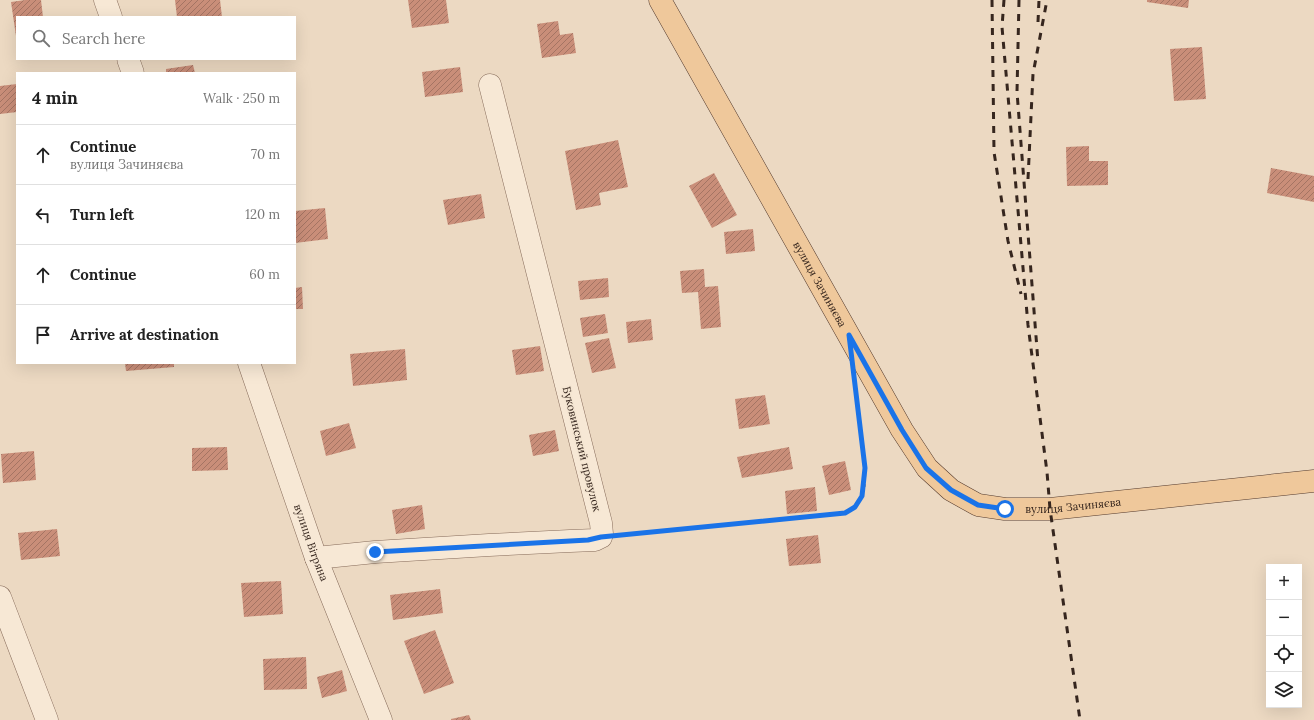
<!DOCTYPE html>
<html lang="en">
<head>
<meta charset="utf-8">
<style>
  body { margin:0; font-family:Lora,serif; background:#f6f6f6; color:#222 }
  .controls { position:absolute; right:12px; bottom:12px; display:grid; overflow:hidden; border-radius:0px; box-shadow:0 4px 16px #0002 }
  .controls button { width:36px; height:36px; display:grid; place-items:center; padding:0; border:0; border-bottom:1px solid #e0e0e0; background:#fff; color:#222; font:20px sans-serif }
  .stop { position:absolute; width:12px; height:12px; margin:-9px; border:3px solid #1a73e8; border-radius:50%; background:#fff }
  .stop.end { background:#1a73e8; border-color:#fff; box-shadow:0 1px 4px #0008 }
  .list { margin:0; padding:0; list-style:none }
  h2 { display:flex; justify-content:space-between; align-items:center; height:52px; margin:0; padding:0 16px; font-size:17px }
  h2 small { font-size:13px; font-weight:400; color:#767676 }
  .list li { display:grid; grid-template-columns:26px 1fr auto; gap:12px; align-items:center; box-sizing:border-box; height:60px; padding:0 16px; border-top:1px solid #e0e0e0 }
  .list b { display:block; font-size:15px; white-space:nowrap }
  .list p { margin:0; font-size:13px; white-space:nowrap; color:#767676 }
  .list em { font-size:13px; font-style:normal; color:#767676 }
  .icon { flex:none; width:22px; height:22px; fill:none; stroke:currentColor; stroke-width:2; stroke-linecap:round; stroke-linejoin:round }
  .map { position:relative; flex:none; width:1314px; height:720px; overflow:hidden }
  .search { position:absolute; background:#fff; box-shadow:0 4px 16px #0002; left:16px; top:16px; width:280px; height:44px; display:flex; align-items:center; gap:10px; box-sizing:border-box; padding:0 14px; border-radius:0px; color:#767676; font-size:15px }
  .panel { position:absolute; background:#fff; box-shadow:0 4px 16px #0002; left:16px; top:72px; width:280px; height:292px; border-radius:0px }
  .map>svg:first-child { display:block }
  .building { fill:url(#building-hatch) }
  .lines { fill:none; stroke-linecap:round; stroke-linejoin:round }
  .minor-casing { stroke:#866b5a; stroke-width:23 }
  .primary-casing { stroke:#533a2e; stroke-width:23 }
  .path { stroke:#866b5a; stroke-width:2.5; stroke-dasharray:3 2; stroke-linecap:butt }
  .minor { stroke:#f7e8d5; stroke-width:22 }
  .primary { stroke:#efc89b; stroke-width:22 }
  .rail { stroke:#36261e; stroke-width:3; stroke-dasharray:7 7; stroke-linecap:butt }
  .route { stroke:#1a73e8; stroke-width:5 }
  .labels { text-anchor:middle; stroke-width:3; stroke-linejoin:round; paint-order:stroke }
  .street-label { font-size:11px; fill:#36261e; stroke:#f4e5d1 }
</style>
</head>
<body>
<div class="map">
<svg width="1314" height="720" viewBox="0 0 1314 720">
  <defs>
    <pattern id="building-hatch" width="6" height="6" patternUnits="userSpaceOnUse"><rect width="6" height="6" fill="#c98e79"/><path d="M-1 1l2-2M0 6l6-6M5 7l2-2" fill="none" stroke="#a47463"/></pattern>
  </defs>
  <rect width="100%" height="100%" fill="#ecd9c2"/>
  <!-- building -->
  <g class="building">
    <polygon points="25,0 41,0 43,17 17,17 17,36 16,36 11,2"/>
    <polygon points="175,0 220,0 222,17 177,17"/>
    <polygon points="408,0 446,0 449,23 412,28"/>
    <polygon points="1147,0 1189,0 1188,8 1147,2"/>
    <polygon points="558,21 560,35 573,33 576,53 542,58 537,24"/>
    <polygon points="1202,47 1206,99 1174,101 1170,49"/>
    <polygon points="193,65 195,73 166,73 166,69"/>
    <polygon points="460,67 463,92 425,97 422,72"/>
    <polygon points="17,84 17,112 0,114 0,86"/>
    <polygon points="618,140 628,187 599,193 601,205 576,210 565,151"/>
    <polygon points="1089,146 1089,161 1108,161 1108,185 1067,186 1066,147"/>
    <polygon points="1271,168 1314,176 1314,202 1267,193"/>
    <polygon points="714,173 737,215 712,228 689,186"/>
    <polygon points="481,194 485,218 448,225 443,200"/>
    <polygon points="325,208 328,239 295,243 295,211"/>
    <polygon points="753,229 755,251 726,254 724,232"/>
    <polygon points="704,269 705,287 718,286 721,327 701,329 698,292 682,293 680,271"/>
    <polygon points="608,278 609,297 580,300 578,281"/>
    <polygon points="302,287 303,309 295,309 295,288"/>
    <polygon points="605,314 608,333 583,337 580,318"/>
    <polygon points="651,319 653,340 628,343 626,322"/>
    <polygon points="609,338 616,368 592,373 585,343"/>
    <polygon points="540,346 544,371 516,375 512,350"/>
    <polygon points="405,349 407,380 353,386 350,354"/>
    <polygon points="125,363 174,363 174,367 126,371"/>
    <polygon points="765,395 770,424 739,429 735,399"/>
    <polygon points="349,423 356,448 326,456 320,431"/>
    <polygon points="555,430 559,451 533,456 529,435"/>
    <polygon points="227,447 228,470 192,471 192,448"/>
    <polygon points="789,447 793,469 742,478 737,457"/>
    <polygon points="34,451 36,480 3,483 1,454"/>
    <polygon points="845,461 851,490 829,495 822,466"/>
    <polygon points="815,487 817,511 787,514 785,491"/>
    <polygon points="422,505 425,529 396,534 392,510"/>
    <polygon points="57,529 60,556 21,560 18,533"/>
    <polygon points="818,535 821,563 789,566 786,539"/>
    <polygon points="281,581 283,614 244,617 241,583"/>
    <polygon points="440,589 443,613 393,620 390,595"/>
    <polygon points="435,630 454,683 424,694 404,641"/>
    <polygon points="306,657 307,689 264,690 263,659"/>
    <polygon points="342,670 347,691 322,698 317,677"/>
    <polygon points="469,715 471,720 451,720 451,719"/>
  </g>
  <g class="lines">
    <!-- minor casing -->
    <g class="minor-casing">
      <g id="minor">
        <polyline points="105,0 111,17"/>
        <polyline points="128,59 133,73"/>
        <path id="s1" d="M249 363 316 558 381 720"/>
        <polyline points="316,558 375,552 489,545 570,541 595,540 601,537 602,534 601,523 490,85"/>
        <polyline points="0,597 47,720"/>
      </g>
    </g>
    <!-- primary casing -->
    <g class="primary-casing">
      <g id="primary">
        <path id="s2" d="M660 0 902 430 927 468 951 490 978 505 1005 509H1050L1314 481"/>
      </g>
    </g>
    <!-- path -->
    <path class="path" d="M625 535 845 513C852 509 859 504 862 496 870 476 859 421 856 398"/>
    <!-- minor -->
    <use href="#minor" class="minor"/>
    <!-- primary -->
    <use href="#primary" class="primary"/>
    <!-- rail -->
    <g class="rail">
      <polyline points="992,0 994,152 1008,241 1021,294"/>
      <polyline points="1004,0 1002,27 1028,325 1047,472 1050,509 1080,720"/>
      <polyline points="1019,0 1017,92 1038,362"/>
      <polyline points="1038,22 1039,0"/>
      <polyline points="1028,179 1033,74 1047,0"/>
    </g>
  </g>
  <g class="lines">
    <!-- route -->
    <polyline class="route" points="375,552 588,540 601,537 845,513 855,507 862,496 865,468 849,335 902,430 926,468 951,490 978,505 1005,509"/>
  </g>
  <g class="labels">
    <!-- street labels -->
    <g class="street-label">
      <text dy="4" stroke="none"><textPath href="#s2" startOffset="326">вулиця Зачиняєва</textPath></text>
      <text transform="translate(582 449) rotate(76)" y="4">Буковинський провулок</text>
      <text dy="4" stroke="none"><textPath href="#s2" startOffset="698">вулиця Зачиняєва</textPath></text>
      <text dy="4" stroke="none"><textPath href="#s1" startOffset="190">вулиця Вітряна</textPath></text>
    </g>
  </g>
</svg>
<div class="controls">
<button>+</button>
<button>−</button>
<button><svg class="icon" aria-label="locate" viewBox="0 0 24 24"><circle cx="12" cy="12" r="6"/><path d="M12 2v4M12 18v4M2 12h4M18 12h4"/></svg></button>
<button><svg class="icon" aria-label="layers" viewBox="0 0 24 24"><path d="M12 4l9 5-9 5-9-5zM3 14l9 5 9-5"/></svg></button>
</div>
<div class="stop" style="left:1005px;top:509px"></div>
<div class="stop end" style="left:375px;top:552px"></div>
<div class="search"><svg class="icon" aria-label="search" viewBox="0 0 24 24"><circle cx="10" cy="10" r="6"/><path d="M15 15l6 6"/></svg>Search here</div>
<section class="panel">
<h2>4 min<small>Walk · 250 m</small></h2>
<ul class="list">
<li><svg class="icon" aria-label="ahead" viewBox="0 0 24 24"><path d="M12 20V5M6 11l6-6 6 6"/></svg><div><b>Continue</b><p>вулиця Зачиняєва</p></div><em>70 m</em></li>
<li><svg class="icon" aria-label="left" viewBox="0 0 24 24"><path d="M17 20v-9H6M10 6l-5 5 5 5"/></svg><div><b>Turn left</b></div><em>120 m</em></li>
<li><svg class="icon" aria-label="ahead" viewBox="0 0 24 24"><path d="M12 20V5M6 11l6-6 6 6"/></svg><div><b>Continue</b></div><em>60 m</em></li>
<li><svg class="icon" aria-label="arrive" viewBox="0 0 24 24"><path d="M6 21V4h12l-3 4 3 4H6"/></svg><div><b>Arrive at destination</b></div></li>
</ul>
</section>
</div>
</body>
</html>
